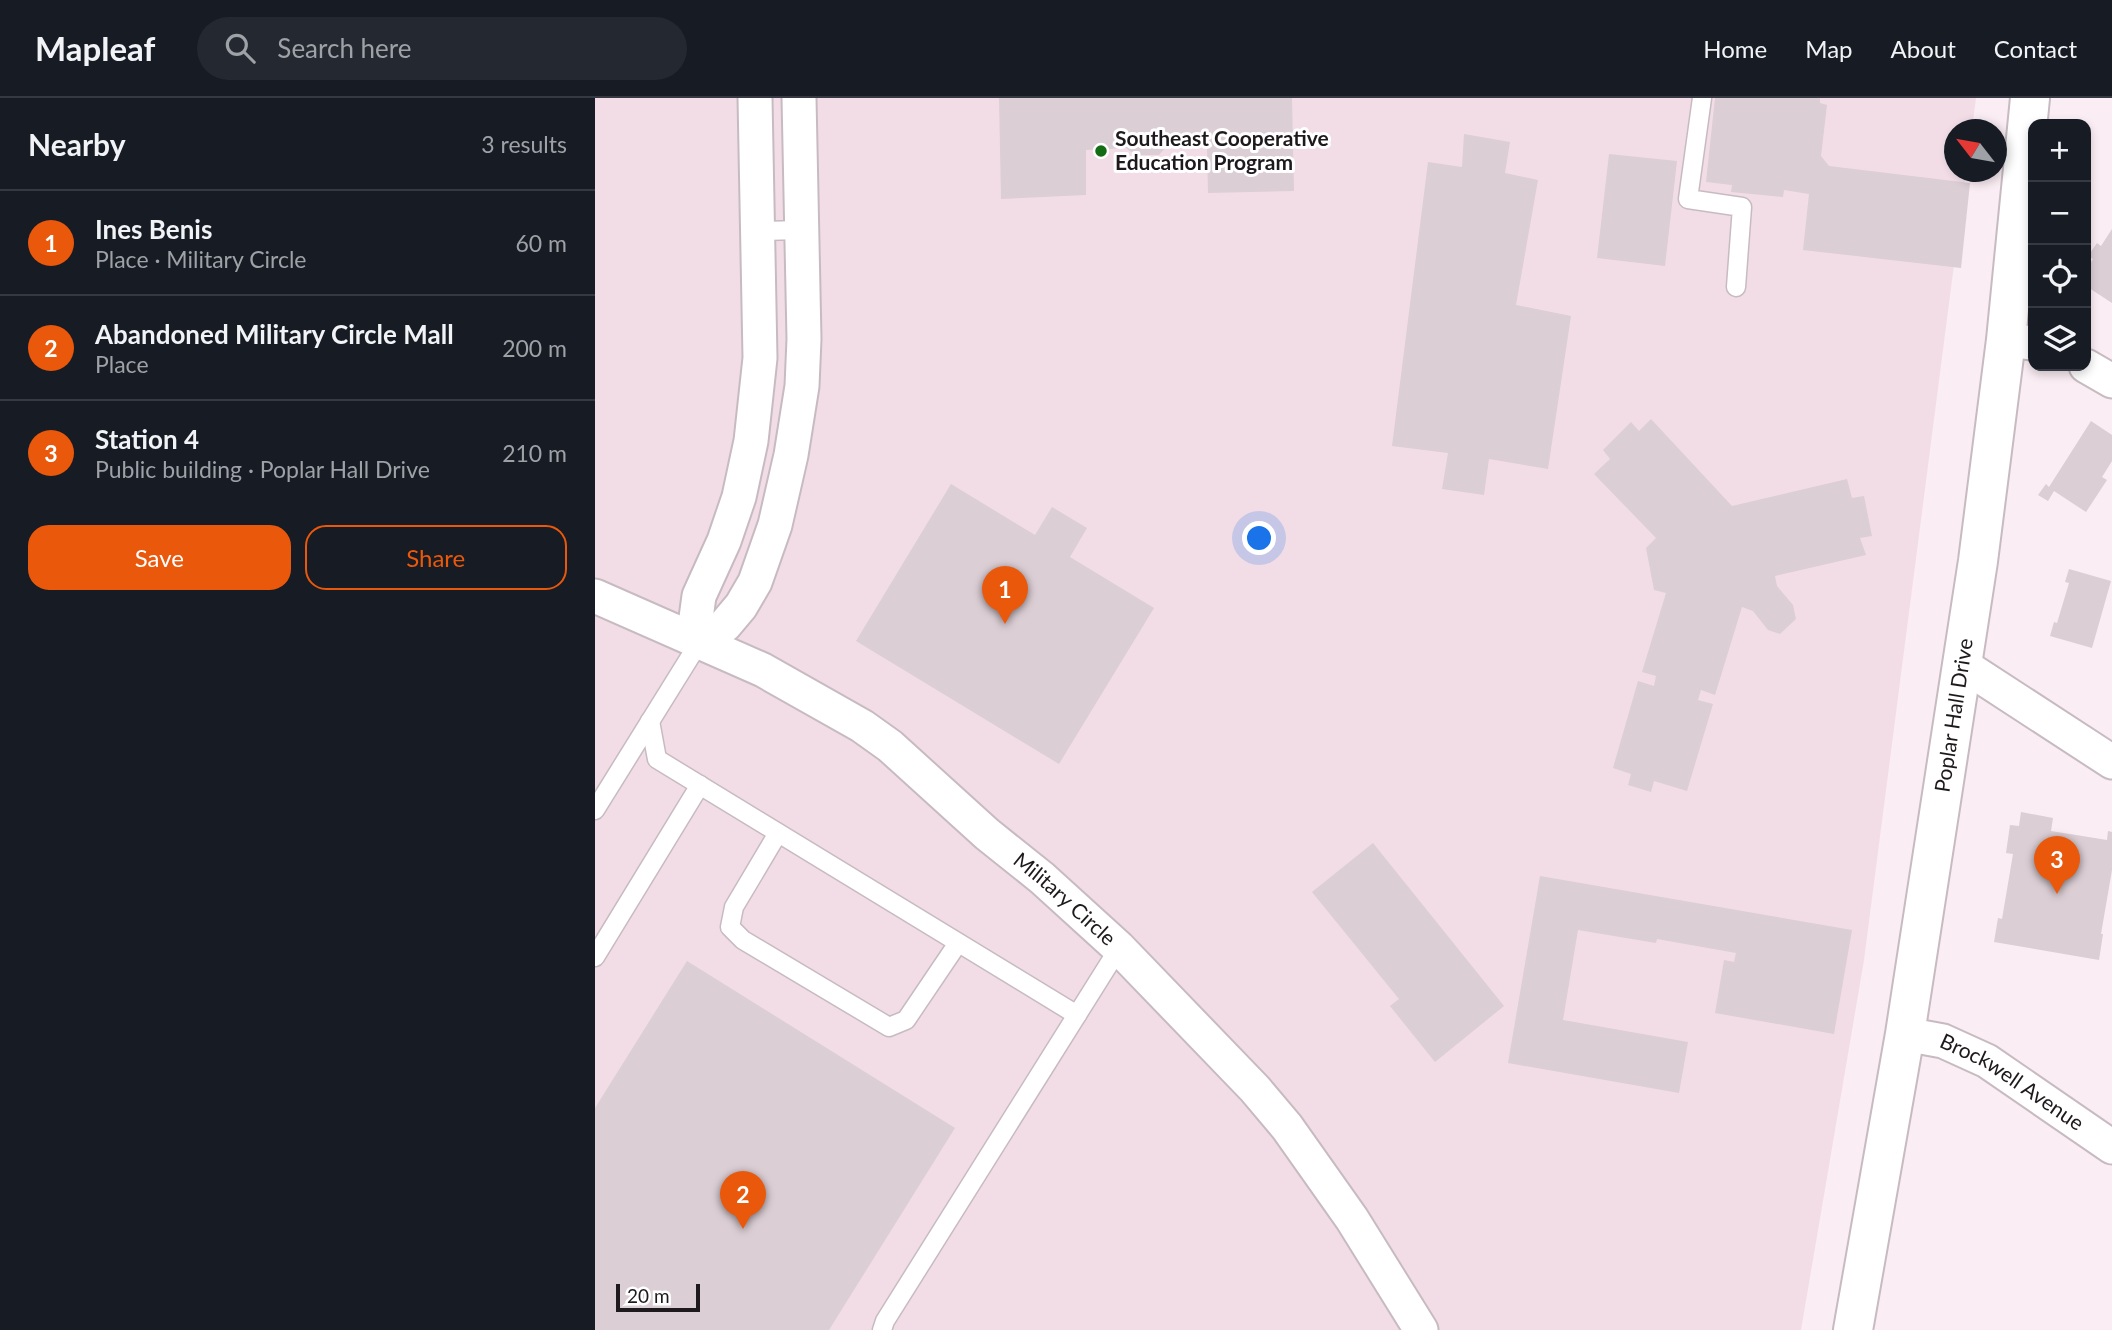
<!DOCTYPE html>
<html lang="en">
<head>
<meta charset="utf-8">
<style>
  body { margin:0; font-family:Lato,sans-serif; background:#242831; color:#f1f3f6 }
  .controls { position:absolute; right:21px; top:21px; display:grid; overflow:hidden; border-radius:14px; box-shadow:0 4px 10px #0003 }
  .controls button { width:63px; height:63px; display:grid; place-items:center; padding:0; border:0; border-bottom:2px solid #363941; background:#171b24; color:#f1f3f6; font:35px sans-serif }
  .compass { position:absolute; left:1349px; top:21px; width:63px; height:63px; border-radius:50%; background:#171b24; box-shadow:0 4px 10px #0003; rotate:301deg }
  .scale { position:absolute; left:21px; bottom:18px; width:84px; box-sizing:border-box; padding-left:7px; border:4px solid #1e191c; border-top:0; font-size:19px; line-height:24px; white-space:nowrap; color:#1e191c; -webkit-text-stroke:5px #fff; paint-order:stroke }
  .you { position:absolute; left:665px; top:441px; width:24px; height:24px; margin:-18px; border:5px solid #fff; border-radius:50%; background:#1a73e8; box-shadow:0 0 0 10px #1a73e833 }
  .badge { display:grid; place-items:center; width:46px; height:46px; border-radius:50%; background:#ea580c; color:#fff; font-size:23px; font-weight:700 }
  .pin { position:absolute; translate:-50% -58px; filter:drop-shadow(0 2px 4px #0008) }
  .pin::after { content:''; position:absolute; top:37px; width:24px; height:21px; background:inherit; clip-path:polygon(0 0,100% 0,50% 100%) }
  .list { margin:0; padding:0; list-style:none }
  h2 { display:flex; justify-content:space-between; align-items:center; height:91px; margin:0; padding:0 28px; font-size:30px }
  h2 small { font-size:23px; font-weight:400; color:#9ea1a6 }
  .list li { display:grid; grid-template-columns:46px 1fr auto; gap:21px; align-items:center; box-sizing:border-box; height:105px; padding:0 28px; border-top:2px solid #363941 }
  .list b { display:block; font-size:26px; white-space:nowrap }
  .list p { margin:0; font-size:23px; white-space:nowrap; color:#9ea1a6 }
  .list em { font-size:23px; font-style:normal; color:#9ea1a6 }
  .actions { display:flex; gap:14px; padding:21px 28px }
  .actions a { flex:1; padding:16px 0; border:2px solid #ea580c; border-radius:21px; text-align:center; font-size:24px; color:#ea580c }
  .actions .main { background:#ea580c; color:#fff }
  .icon { flex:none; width:38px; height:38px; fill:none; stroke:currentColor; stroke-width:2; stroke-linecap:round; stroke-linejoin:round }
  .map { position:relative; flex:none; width:1517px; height:1232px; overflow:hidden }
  header { display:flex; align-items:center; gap:42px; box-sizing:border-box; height:98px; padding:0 35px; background:#171b24; border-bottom:2px solid #363941 }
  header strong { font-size:33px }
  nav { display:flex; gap:38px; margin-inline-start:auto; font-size:24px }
  .search { width:490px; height:63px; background:#242831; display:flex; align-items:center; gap:18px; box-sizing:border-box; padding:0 24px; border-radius:38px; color:#9ea1a6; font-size:26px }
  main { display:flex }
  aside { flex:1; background:#171b24 }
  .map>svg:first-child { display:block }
  .built { fill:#f2dde7 }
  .building { fill:#dbced4 }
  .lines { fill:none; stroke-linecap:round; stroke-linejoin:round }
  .service-casing { stroke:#c7bbc1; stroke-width:21 }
  .minor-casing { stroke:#c7bbc1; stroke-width:37 }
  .tertiary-casing { stroke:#c7bbc1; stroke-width:42 }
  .service { stroke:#fff; stroke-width:18 }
  .minor { stroke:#fff; stroke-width:33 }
  .tertiary { stroke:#fff; stroke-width:38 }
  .poi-dot { fill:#146c15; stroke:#fff; stroke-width:2.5 }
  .labels { text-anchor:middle; stroke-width:6; stroke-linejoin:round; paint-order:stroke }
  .poi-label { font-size:21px; font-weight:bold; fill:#1e191c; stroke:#fff; text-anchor:start }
  .street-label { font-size:21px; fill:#1e191c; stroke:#fff }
</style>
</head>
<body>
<header>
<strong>Mapleaf</strong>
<div class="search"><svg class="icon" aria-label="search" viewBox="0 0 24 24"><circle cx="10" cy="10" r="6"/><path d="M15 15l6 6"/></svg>Search here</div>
<nav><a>Home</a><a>Map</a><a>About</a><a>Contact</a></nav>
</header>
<main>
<aside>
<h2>Nearby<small>3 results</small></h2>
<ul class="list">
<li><span class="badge">1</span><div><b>Ines Benis</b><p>Place · Military Circle</p></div><em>60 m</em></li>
<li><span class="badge">2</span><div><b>Abandoned Military Circle Mall</b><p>Place</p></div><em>200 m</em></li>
<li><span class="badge">3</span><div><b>Station 4</b><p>Public building · Poplar Hall Drive</p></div><em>210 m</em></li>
</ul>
<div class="actions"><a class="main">Save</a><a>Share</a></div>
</aside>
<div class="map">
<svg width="1517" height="1232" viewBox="0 0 1517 1232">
  <rect width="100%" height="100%" fill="#faedf3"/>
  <!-- built -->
  <polygon class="built" points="0,0 1381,0 1377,31 1360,32 1360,74 1371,74 1269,862 1206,1232 0,1232"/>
  <!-- building -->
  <g class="building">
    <polygon points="404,0 697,0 699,93 613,95 612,49 570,50 564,57 540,57 531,50 491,52 491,97 406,101"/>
    <polygon points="1120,0 1225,0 1225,5 1232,7 1226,58 1234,68 1375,85 1366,170 1208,152 1214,96 1189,92 1188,99 1136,94 1137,87 1111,84"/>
    <polygon points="869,36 915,44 910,75 943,82 921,207 976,218 953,371 894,361 889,397 847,391 853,355 797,348 833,64 867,69"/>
    <polygon points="1014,56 1082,63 1070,168 1002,160"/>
    <polygon points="1517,131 1517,205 1491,188 1491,172 1498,161 1493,158 1502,145 1506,148"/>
    <polygon points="1056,321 1137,408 1252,381 1257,400 1269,398 1277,438 1265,440 1271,457 1180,478 1182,488 1198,507 1201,521 1185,536 1173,532 1158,513 1147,509 1120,597 1106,592 1103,602 1118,606 1092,693 1059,683 1056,694 1033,687 1036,676 1018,670 1043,583 1059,588 1061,578 1047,574 1071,495 1059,492 1051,450 1061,440 999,376 1015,361 1008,352 1036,324 1044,333"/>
    <polygon points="1496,323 1517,337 1517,363 1507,379 1512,382 1491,414 1459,393 1453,403 1443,397 1451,386 1454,389"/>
    <polygon points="356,386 440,437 457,409 492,430 475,459 559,510 464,666 261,543"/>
    <polygon points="1474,471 1516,483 1497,550 1455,538 1459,524 1462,525 1474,485 1470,484"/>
    <polygon points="1426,714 1458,720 1456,733 1512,742 1513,733 1517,734 1517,772 1506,836 1508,836 1504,862 1399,844 1403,820 1407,821 1418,756 1411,755 1415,727 1424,728"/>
    <polygon points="778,745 909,908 840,964 795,908 804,901 717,794"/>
    <polygon points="945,778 1257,832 1239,936 1120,915 1129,862 1139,864 1141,855 1062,841 1061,845 983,832 968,922 1093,944 1084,995 913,965"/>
    <polygon points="92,863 360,1030 234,1232 0,1232 0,1010"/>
  </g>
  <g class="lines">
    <!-- service casing -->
    <g class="service-casing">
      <g id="service">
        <polyline points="1107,0 1093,101 1147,109 1141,189"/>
        <polyline points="163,133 207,132"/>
        <polyline points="55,623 62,661 482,917"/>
        <polyline points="0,712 105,543"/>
        <polyline points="183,735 139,809 135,829 148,842 294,929 311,922 363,845"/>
        <polyline points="0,859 105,687"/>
        <polyline points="287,1232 290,1223 524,850"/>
      </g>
    </g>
    <!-- minor casing -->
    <g class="minor-casing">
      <g id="minor">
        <polyline points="1411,242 1438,245"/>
        <polyline points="1491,268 1517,283"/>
        <path id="s1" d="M0 498 168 572 267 628 295 648 392 736 447 780 524 850 660 991 692 1029 757 1121 826 1232"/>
        <polyline points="105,543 130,527 146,508 160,484 180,427 196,357 207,288 209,241 204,0"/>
        <polyline points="105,543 101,520 104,498 129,443 144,399 156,343 165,260 160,0"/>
        <polyline points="1368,567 1517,664"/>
        <path id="s2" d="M1310 936 1348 943 1392 963 1517 1049"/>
      </g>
    </g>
    <!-- tertiary casing -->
    <g class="tertiary-casing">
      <g id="tertiary">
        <path id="s3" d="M1258 1232 1310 936 1383 463 1411 242 1435 0"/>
      </g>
    </g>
    <!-- service -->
    <use href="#service" class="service"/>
    <!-- minor -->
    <use href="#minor" class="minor"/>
    <!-- tertiary -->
    <use href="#tertiary" class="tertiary"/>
  </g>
  <!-- markers -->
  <circle class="poi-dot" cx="506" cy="53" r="7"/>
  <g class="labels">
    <!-- poi labels -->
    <g class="poi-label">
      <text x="520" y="48">Southeast Cooperative<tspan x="520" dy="24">Education Program</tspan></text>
    </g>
    <!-- street labels -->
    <g class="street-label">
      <text dy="7" stroke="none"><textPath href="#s3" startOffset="623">Poplar Hall Drive</textPath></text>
      <text dy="7" stroke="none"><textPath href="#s1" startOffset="564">Military Circle</textPath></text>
      <text dy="7" stroke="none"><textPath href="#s2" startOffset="119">Brockwell Avenue</textPath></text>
    </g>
  </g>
</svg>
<div class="controls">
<button>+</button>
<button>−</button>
<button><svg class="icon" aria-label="locate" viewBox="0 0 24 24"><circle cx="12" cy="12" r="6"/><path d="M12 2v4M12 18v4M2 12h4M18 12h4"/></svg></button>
<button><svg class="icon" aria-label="layers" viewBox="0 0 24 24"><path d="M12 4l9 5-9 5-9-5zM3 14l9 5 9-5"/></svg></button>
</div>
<svg class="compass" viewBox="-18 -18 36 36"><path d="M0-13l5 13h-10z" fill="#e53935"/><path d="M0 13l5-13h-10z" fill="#9ea1a6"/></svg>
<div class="scale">20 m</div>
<div class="you"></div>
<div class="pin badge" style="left:410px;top:526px">1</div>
<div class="pin badge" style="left:148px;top:1131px">2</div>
<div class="pin badge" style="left:1462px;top:796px">3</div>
</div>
</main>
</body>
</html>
